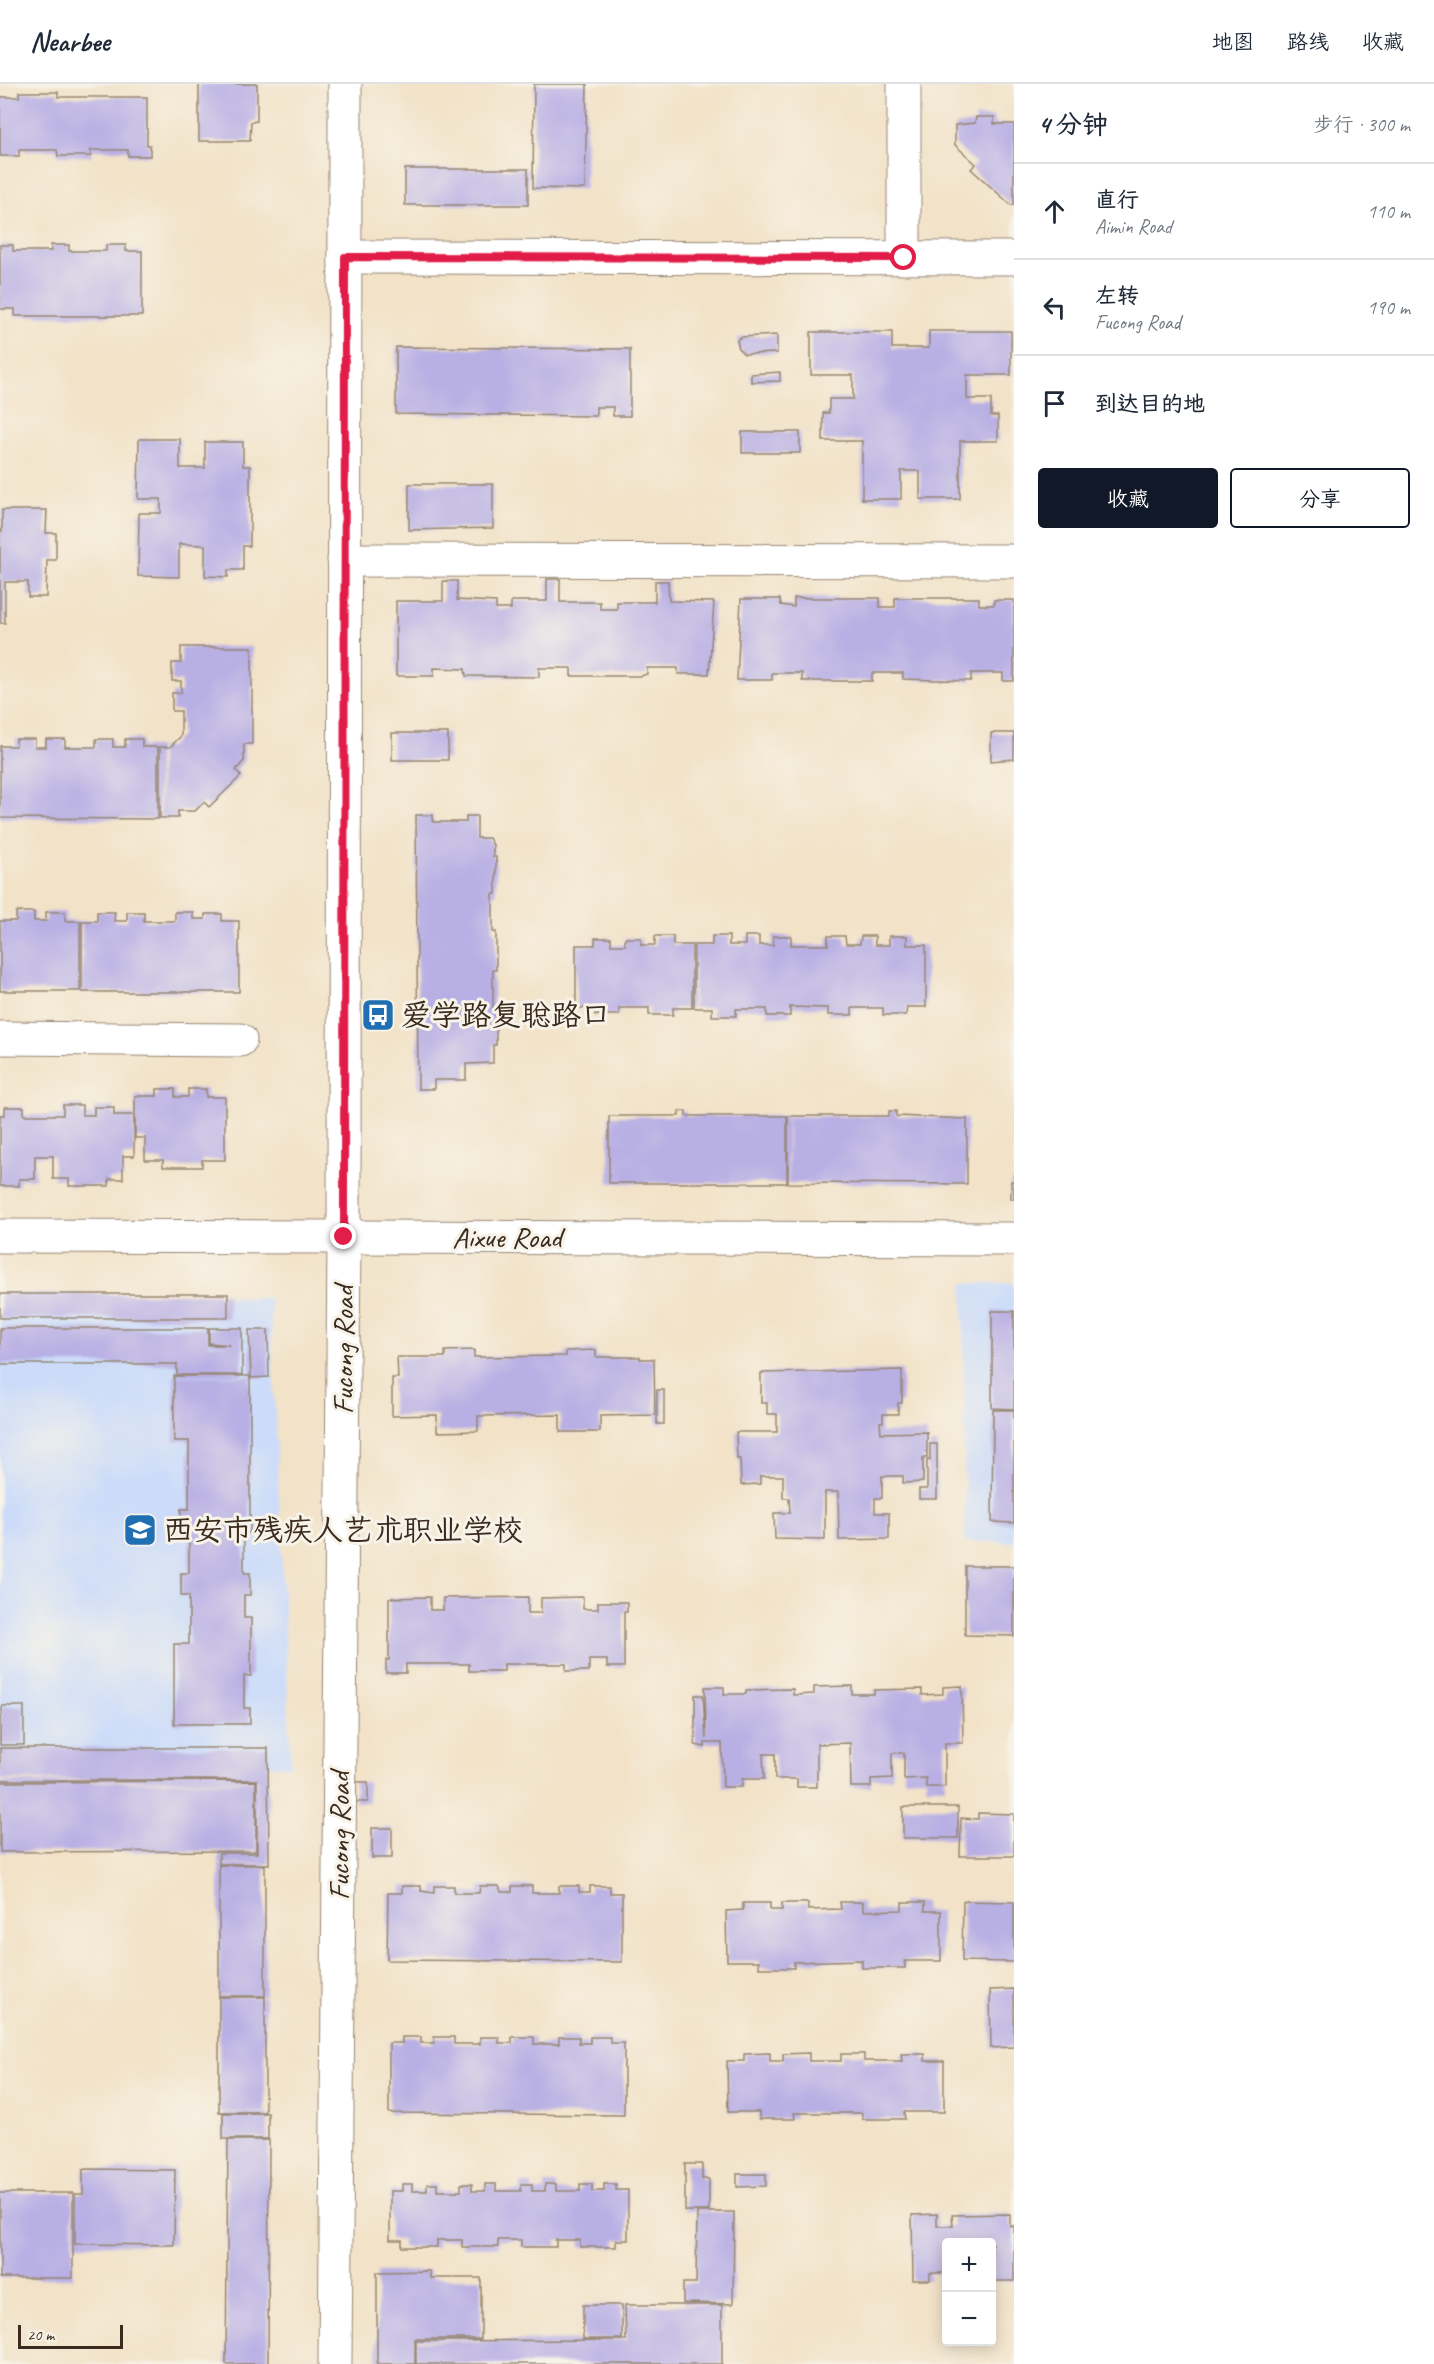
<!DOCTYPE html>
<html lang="zh">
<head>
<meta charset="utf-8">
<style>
  body { margin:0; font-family:Caveat,"LXGW WenKai TC",sans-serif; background:#f2f2f3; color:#1f2937 }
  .controls { position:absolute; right:18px; bottom:18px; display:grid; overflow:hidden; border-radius:6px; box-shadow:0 3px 15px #0003 }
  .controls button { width:54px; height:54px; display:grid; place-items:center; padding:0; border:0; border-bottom:2px solid #e0e1e3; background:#fff; color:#1f2937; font:30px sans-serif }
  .scale { position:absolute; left:18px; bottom:15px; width:105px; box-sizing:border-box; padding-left:6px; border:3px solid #3b2a1e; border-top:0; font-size:16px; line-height:21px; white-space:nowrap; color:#3b2a1e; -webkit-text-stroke:4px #f7f3e8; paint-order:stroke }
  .stop { position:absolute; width:18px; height:18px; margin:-14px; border:4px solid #e11d48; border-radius:50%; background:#fff }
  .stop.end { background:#e11d48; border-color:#fff; box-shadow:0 2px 6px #0008 }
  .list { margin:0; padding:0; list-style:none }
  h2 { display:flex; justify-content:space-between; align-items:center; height:78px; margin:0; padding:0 24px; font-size:26px }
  h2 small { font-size:20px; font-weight:400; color:#747a83 }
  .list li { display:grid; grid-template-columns:39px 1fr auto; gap:18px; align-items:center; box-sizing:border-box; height:96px; padding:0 24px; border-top:2px solid #e0e1e3 }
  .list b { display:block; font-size:22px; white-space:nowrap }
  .list p { margin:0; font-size:20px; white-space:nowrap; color:#747a83 }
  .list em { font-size:20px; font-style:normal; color:#747a83 }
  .actions { display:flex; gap:12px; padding:18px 24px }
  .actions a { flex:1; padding:14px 0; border:2px solid #111827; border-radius:6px; text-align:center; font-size:21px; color:#111827 }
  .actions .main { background:#111827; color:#fff }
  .icon { flex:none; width:33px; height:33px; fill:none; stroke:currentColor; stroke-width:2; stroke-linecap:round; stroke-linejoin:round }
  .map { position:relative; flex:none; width:1014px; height:2280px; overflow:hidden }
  header { display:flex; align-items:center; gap:36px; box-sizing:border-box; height:84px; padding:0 30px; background:#fff; border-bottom:2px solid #e0e1e3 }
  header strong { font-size:28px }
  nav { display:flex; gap:33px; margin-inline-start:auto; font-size:21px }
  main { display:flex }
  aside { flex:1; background:#fff }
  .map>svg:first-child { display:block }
  .built { fill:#cbdbf9 }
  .building { fill:#b8afe4 }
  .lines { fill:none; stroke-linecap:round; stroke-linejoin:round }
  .minor-casing { stroke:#968672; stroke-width:35 }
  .minor { stroke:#fff; stroke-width:33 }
  .route { stroke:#e11d48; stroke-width:8 }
  .labels { text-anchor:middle; stroke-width:6; stroke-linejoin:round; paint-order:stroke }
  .poi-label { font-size:30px; fill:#3b2a1e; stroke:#f7f3e8; text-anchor:start }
  .street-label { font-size:30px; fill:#3b2a1e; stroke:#f7f3e8 }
</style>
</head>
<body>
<header>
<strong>Nearbee</strong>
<nav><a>地图</a><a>路线</a><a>收藏</a></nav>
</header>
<main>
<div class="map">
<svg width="1014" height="2280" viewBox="0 0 1014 2280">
  <rect width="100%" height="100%" fill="#f7f3e8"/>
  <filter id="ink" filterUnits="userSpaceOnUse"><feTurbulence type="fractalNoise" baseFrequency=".0167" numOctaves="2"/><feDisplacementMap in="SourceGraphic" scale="12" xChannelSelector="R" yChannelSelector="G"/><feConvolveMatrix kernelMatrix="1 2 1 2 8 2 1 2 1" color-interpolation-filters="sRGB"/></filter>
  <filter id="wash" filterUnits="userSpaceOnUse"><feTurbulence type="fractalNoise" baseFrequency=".008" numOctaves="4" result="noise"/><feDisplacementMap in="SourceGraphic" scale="24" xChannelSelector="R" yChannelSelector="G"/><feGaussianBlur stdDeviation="1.35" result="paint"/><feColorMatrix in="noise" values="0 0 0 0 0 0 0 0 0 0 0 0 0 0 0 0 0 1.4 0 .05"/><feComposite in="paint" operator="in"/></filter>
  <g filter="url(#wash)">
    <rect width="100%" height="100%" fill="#f2e2c7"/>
    <!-- built -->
    <g class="built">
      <polygon points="963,1199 1014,1199 1014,1458 965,1458"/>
      <polygon points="0,1213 270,1214 291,1682 0,1677"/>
    </g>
    <g id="blocks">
      <!-- building -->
      <g class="building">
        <polygon points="199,0 257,0 257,37 251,38 250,57 199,57"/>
        <polygon points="534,0 587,0 585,105 533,104"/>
        <polygon points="19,8 58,8 58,13 147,13 147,61 150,61 150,72 128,72 128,66 91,66 91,72 58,72 57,66 19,66 19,72 0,72 0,13 19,13"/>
        <polygon points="976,33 994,33 994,40 1014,40 1014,121 1011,121 971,85 976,80 955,61 955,41 975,39"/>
        <rect x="405" y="85" width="123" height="36"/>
        <polygon points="0,161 13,161 13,167 51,167 51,161 69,161 69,167 106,167 106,161 126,161 126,167 142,167 142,232 15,232 15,225 0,225"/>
        <polygon points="929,247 1011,247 1011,291 967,291 967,315 991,315 991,332 998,332 998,357 960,357 960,415 920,415 920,387 901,387 901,415 862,415 862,357 823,357 823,329 829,329 829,315 853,315 853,291 811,291 811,248 892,248 892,264 929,264"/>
        <polygon points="777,251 777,269 744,270 739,265 737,256 741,253"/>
        <polygon points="396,263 630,265 630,332 613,332 613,323 596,323 596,332 396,330"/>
        <polygon points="780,288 780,297 751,298 751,290"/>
        <rect x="742" y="348" width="58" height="21"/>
        <polygon points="139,355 180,355 180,384 205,384 205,358 243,358 243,382 250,382 250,462 243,462 243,486 228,486 228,493 205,492 205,461 179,460 179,493 138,492 139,429 161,429 161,415 138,415"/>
        <polygon points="409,400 493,400 493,444 409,446"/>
        <polygon points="2,426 47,426 46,449 56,449 56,476 47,476 46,513 28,513 28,498 5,498 5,539 0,539 0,447 2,447"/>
        <polygon points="547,495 560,495 560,518 600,518 600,525 617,525 617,518 655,518 655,497 668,497 669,517 714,518 709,590 678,590 678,584 647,584 647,590 641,592 571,592 571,584 539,584 539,593 466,592 465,585 434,584 434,592 396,592 396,517 443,517 443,497 457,497 457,516 496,518 496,525 511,525 511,517 547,517"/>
        <polygon points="794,514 880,514 880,523 895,523 895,514 979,514 979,521 994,521 994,516 1014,516 1014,597 1003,597 1003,589 971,589 971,597 903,595 903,589 872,589 872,597 802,597 802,589 772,589 772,596 737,596 741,515 780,515 781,521 794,523"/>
        <polygon points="181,563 252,563 252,660 244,660 244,677 236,686 241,692 209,723 204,718 195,727 178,727 178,734 160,734 160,663 170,663 181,652 181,627 172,627 172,609 181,609 181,597 172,597 172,579 181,579"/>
        <rect x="392" y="649" width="56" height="27"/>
        <polygon points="991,649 1014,649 1014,675 991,677"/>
        <polygon points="16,655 35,655 35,663 46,663 46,655 65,655 65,663 96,663 96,655 113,655 113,663 125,663 125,655 142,655 142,663 158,663 158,735 0,734 0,662 16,662"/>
        <polygon points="416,731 433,731 433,738 466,738 466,732 477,732 477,754 489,754 493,761 493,773 496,773 496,810 493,810 493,848 496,848 496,886 493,886 493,924 496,924 496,961 493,961 493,979 466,980 466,996 434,996 434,1005 418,1005"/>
        <polygon points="16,828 34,828 34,837 46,837 46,828 65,828 65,837 80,837 80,907 0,907 0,837 16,837"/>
        <polygon points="97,828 115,828 114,837 127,837 127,828 144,828 144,837 175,837 175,828 193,828 193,835 205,835 205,830 222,830 222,837 239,837 239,908 82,908 82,837 97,837"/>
        <polygon points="655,852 673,852 673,861 692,861 692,924 673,924 673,931 649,931 649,924 619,924 619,931 595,931 595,924 576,924 576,861 595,861 595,854 611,854 611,861 625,861 625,854 641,854 641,861 655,861"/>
        <polygon points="712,852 729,852 729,861 745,861 745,852 759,852 759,861 773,861 773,852 791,852 791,861 828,861 828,852 845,852 846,860 860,860 861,852 875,852 875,861 889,861 889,852 907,852 907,861 926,861 926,923 907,923 906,931 883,931 883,924 852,924 852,931 828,931 828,924 790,923 790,932 767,932 767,925 736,925 736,932 712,932 712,924 694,924 694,861 712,861"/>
        <polygon points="157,1005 175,1005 175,1013 188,1013 188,1005 206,1005 206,1013 225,1013 225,1076 202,1076 202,1083 163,1083 163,1076 145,1076 145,1054 135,1054 135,1012 157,1012"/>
        <polygon points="63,1021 82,1021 82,1031 94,1031 94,1023 114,1023 114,1031 134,1031 134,1072 123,1072 123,1095 109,1095 109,1102 69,1102 69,1095 53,1095 53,1072 35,1072 35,1095 19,1095 19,1102 0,1102 0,1031 5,1031 5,1023 24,1023 24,1031 63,1031"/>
        <polygon points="679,1027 686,1027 686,1032 787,1032 787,1099 609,1099 609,1032 679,1032"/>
        <polygon points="889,1027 896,1027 896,1032 967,1035 967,1100 788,1099 788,1032 889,1032"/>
        <rect x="1011" y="1097" width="3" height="18"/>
        <rect x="0" y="1210" width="228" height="24"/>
        <polygon points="992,1227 1014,1227 1014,1325 992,1324"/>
        <polygon points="0,1244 208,1244 208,1261 230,1261 209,1259 209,1244 242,1244 242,1291 177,1291 177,1280 0,1280"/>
        <polygon points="249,1246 268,1246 269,1293 251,1294"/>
        <polygon points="474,1266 474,1273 566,1272 566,1267 596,1266 596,1273 640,1273 640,1275 654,1275 655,1331 600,1332 600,1348 560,1348 560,1331 478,1332 478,1347 437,1348 437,1331 392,1332 392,1294 398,1294 397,1273 445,1273 445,1267"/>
        <polygon points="902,1286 902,1319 898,1319 898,1330 883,1330 883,1338 880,1338 881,1349 927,1348 927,1374 923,1374 923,1398 903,1399 903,1392 882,1392 882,1414 875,1414 875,1429 889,1429 889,1455 839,1456 838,1408 825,1408 825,1456 775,1455 774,1429 790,1429 789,1414 783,1414 783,1392 760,1392 760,1400 741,1401 740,1375 737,1375 736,1348 777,1348 777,1330 767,1330 767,1319 761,1319 761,1289"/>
        <polygon points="174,1292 250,1292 250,1449 244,1449 244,1489 250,1489 250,1511 244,1511 244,1534 251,1534 251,1592 244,1592 244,1624 250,1624 250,1640 174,1640 174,1560 189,1560 189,1512 181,1512 181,1489 189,1489 189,1448 181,1448 181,1425 189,1425 189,1357 174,1357"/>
        <rect x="657" y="1306" width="7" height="34"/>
        <polygon points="993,1326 1014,1326 1014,1439 992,1438"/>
        <polygon points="930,1360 937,1360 937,1415 919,1415 919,1405 927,1405 927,1376 930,1376"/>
        <polygon points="965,1482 1014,1482 1014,1552 965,1551"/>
        <polygon points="430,1513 430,1526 443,1526 443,1514 528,1513 528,1529 541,1529 541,1514 583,1513 583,1525 598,1525 598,1518 627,1518 627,1528 624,1528 624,1583 607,1583 607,1576 589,1576 589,1587 566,1587 566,1580 504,1580 504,1587 469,1587 469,1580 406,1580 406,1589 386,1589 386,1576 389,1576 389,1514"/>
        <polygon points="852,1602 852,1610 874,1610 874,1606 922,1605 922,1611 943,1610 943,1603 962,1602 963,1659 945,1659 945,1703 926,1703 926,1694 904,1695 904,1669 892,1669 892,1694 871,1695 871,1703 851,1703 850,1659 817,1660 817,1703 797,1703 797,1695 775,1695 775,1670 763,1670 764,1695 742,1695 742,1703 723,1703 722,1659 705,1659 705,1663 695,1661 695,1611 703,1611 706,1655 705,1603 724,1603 724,1610 746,1610 746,1606 793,1605 793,1611 814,1610 814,1603"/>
        <polygon points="2,1622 24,1622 24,1661 0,1661 0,1631 2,1631"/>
        <polygon points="0,1664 268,1664 269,1780 219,1780 219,1769 257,1769 257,1696 0,1696"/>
        <polygon points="256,1697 256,1767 0,1768 0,1698"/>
        <rect x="355" y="1698" width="13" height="20"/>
        <rect x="903" y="1723" width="55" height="31"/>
        <polygon points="978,1729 1014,1730 1014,1772 960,1772 961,1734 978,1735"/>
        <rect x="372" y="1744" width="20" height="30"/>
        <rect x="219" y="1781" width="46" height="131"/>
        <polygon points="402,1802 421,1802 421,1807 434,1809 434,1802 454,1802 454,1809 479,1809 480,1802 499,1802 501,1808 512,1808 512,1802 532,1802 532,1809 559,1809 559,1802 579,1802 579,1808 590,1808 590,1802 610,1802 610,1809 622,1809 622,1878 387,1876 388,1809 402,1809"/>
        <polygon points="963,1817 1014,1818 1014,1878 962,1877"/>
        <polygon points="840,1818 863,1818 863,1827 902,1826 902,1818 925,1818 925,1827 941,1827 941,1877 905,1877 905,1884 862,1884 862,1876 794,1878 794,1884 759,1884 759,1877 727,1877 726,1827 743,1826 743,1819 770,1819 770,1826 782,1826 782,1819 808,1819 808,1826 841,1825"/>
        <polygon points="1014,1905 1014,1963 991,1964 990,1906"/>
        <rect x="219" y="1913" width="46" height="115"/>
        <polygon points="402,1953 421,1953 421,1959 434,1959 434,1953 454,1953 454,1960 480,1960 480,1953 499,1953 499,1959 512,1959 512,1953 534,1953 534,1960 559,1960 559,1953 579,1953 579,1959 590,1959 590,1953 610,1953 610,1959 624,1959 624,2031 389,2029 389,1959 402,1959"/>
        <polygon points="770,1969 770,1977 783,1977 783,1970 809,1969 809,1977 841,1977 841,1970 864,1970 864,1977 902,1977 901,1970 925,1970 925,1977 944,1977 944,2028 904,2028 905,2035 862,2035 862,2029 794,2029 795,2035 759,2035 759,2028 728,2028 727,1977 744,1977 744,1970"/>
        <rect x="223" y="2029" width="45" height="26"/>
        <polygon points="228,2056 269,2056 268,2280 226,2280"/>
        <polygon points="685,2080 702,2080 702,2095 709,2095 709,2127 685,2127"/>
        <polygon points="83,2085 175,2086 174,2161 75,2160 75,2110 83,2110"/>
        <polygon points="737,2090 766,2090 766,2102 737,2103"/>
        <polygon points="402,2100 412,2100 412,2107 427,2107 427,2100 437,2100 437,2107 461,2107 461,2100 472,2100 472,2107 485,2107 485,2100 496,2100 496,2107 521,2107 521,2100 532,2100 532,2107 545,2107 545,2100 556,2100 556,2107 580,2107 580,2100 592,2100 592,2107 604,2107 604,2100 616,2100 616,2106 628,2106 628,2156 616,2156 616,2163 580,2163 580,2156 556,2156 556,2163 521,2163 521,2156 498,2156 498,2163 462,2163 462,2156 437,2156 437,2163 402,2163 402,2156 390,2156 390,2107 402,2107"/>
        <rect x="0" y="2109" width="73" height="85"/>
        <polygon points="697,2128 734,2128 733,2220 683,2219 683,2199 696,2199"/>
        <polygon points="937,2130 937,2142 953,2142 952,2131 1010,2130 1010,2142 1014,2142 1014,2197 992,2197 992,2158 946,2158 946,2189 930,2189 930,2196 913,2196 912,2131"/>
        <polygon points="430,2187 430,2194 481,2194 481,2255 415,2255 415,2280 377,2280 377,2188"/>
        <rect x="583" y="2221" width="39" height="34"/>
        <polygon points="625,2221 722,2221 722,2280 416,2280 416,2257 626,2256"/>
      </g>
    </g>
  </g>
  <g filter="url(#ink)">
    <use href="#blocks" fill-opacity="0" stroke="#968672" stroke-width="1.5"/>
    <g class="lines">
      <!-- minor casing -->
      <g class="minor-casing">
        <g id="minor">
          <polyline points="904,0 904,174"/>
          <polyline points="345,173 1014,174"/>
          <polyline points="344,476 1014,477"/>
          <polyline points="0,954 240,956"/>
          <polyline points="0,1152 1014,1155"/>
          <polyline points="335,2280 344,1153 345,0"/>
        </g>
      </g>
      <!-- minor -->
      <use href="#minor" class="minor"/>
    </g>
  </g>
  <g class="lines" filter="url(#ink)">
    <!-- route -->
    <polyline class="route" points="344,1153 345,173 904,174"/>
  </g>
  <!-- icons -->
  <defs>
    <g id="bus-square" transform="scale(1.725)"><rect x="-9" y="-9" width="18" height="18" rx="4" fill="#1f6fb2" stroke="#f7f3e8"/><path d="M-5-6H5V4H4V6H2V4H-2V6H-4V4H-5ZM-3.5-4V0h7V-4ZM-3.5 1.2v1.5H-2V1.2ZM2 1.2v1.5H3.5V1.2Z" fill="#fff"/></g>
    <g id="school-square" transform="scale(1.725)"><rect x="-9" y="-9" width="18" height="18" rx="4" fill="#1f6fb2" stroke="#f7f3e8"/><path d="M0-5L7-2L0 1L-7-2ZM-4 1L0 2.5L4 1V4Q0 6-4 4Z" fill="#fff"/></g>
  </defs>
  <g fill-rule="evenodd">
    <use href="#bus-square" x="378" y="931"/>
    <use href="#school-square" x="140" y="1446"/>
  </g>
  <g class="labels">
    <!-- poi labels -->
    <g class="poi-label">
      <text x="401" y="941">爱学路复聪路口</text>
      <text x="163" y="1456">西安市残疾人艺术职业学校</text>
    </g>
    <!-- street labels -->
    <g class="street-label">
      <text x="507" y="1163">Aixue Road</text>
      <text transform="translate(343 1266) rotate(-90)" y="10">Fucong Road</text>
      <text transform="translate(339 1752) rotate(-90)" y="10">Fucong Road</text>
    </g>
  </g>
</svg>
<div class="controls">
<button>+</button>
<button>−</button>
</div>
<div class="scale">20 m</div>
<div class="stop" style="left:904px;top:174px"></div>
<div class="stop end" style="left:344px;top:1153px"></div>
</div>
<aside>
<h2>4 分钟<small>步行 · 300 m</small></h2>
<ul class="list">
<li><svg class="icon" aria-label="ahead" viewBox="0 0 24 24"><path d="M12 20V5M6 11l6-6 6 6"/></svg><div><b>直行</b><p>Aimin Road</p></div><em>110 m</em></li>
<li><svg class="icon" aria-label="left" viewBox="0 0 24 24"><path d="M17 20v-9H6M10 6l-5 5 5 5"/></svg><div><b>左转</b><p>Fucong Road</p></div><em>190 m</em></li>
<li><svg class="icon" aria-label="arrive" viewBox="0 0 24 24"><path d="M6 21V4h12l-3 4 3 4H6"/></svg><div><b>到达目的地</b></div></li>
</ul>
<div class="actions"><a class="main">收藏</a><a>分享</a></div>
</aside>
</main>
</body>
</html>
